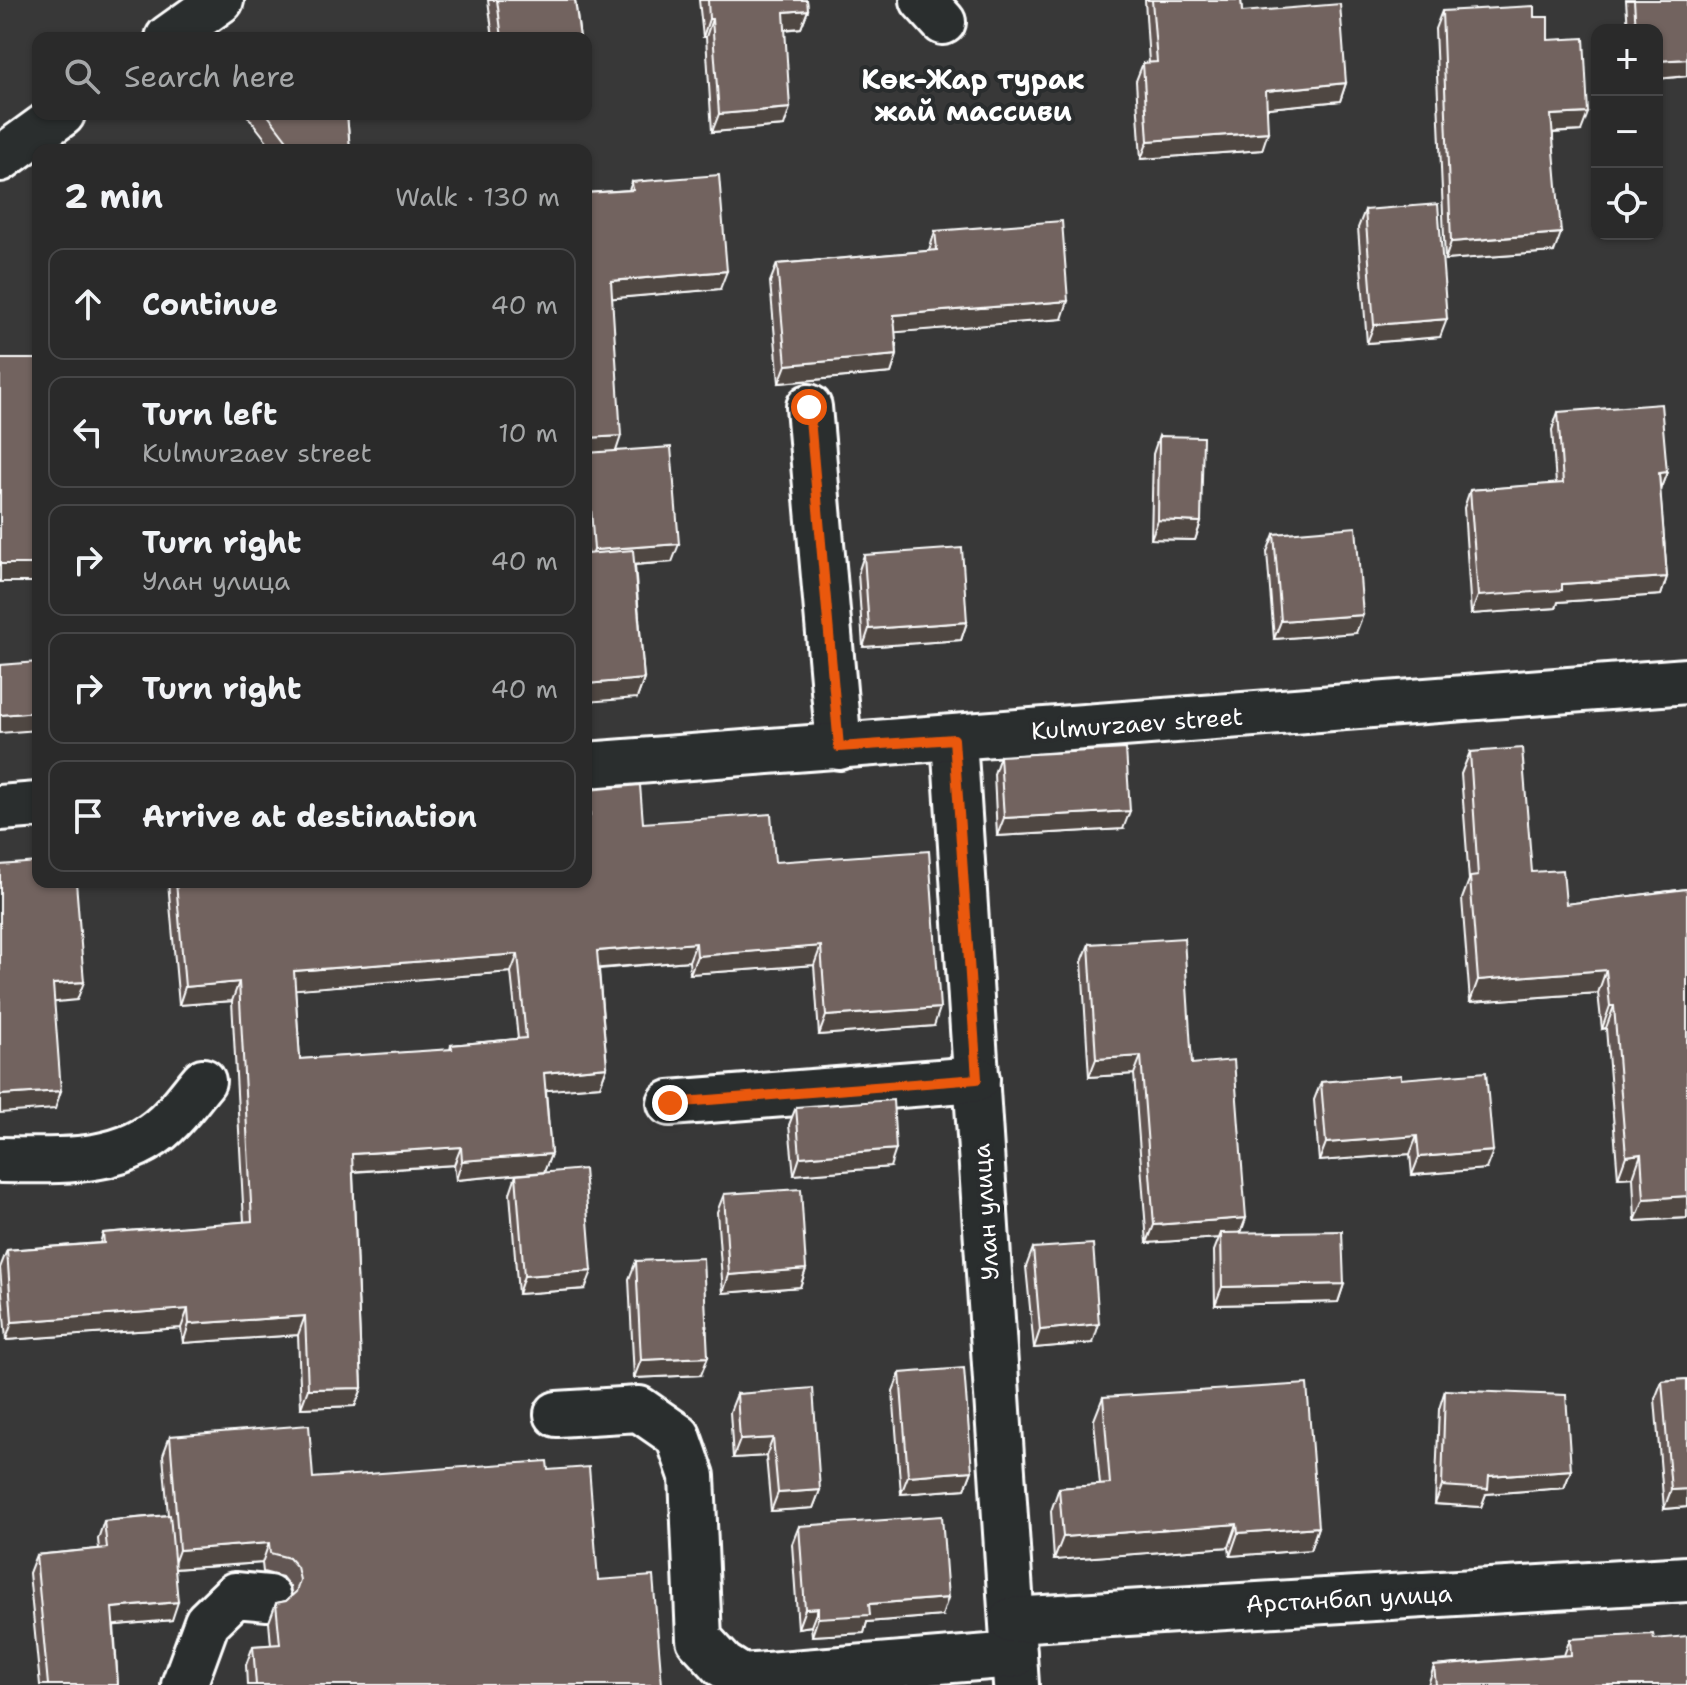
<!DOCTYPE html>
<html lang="en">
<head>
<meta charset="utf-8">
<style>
  body { margin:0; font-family:"Shantell Sans",sans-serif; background:#363636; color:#f1f3f6 }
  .controls { position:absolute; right:24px; top:24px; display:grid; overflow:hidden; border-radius:16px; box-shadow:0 2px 6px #0004 }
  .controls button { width:72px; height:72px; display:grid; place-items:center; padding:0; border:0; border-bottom:2px solid #464647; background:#2a2a2a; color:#f1f3f6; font:40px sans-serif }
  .stop { position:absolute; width:24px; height:24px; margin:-18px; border:6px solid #ea580c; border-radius:50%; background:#fff }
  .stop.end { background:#ea580c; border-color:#fff; box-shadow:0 2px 8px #0008 }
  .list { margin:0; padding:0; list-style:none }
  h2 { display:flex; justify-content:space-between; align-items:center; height:104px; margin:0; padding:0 32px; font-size:34px }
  h2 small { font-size:26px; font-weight:400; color:#a5a7a8 }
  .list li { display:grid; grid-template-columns:52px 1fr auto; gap:24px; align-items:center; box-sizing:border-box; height:112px; margin:0 16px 16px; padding:0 16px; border:2px solid #464647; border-radius:16px }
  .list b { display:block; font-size:30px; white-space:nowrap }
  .list p { margin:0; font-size:26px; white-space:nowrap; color:#a5a7a8 }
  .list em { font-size:26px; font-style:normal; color:#a5a7a8 }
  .icon { flex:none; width:44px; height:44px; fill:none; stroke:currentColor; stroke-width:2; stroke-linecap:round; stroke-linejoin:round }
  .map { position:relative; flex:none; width:1687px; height:1685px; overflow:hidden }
  .search { position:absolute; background:#2a2a2a; box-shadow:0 2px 6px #0004; left:32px; top:32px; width:560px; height:88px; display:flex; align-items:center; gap:20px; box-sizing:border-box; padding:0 28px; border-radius:16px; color:#a5a7a8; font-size:30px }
  .panel { position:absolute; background:#2a2a2a; box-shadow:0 2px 6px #0004; left:32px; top:144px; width:560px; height:744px; border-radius:16px }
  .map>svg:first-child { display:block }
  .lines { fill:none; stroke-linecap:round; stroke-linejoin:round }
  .minor-casing { stroke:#fff; stroke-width:50 }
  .minor { stroke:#2a2d2e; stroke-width:44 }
  .wall { fill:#625652; stroke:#fff; stroke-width:2; fill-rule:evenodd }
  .shaded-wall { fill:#504642; stroke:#fff; stroke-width:2 }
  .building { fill:#72645f; stroke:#fff; stroke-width:2; fill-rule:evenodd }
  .route { stroke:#ea580c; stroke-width:10 }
  .labels { text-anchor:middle; stroke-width:8; stroke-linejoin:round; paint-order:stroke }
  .street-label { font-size:24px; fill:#fff; stroke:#2a2d2e }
  .quarter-label { font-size:28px; font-weight:bold; fill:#fff; stroke:#2a2d2e }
</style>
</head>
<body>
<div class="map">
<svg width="1687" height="1685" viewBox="0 0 1687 1685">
  <rect width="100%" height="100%" fill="#383838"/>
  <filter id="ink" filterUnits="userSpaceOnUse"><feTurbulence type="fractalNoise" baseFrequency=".0125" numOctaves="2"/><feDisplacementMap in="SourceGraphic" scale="16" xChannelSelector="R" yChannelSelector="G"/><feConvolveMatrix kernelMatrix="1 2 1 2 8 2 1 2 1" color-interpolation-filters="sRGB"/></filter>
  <g filter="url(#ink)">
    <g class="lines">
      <!-- minor casing -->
      <g class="minor-casing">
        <g id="minor">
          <polyline points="923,0 943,22"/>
          <polyline points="168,38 221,0"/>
          <polyline points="0,159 62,114"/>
          <polyline points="809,407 839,747"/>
          <polyline points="954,739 1016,1685"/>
          <polyline points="586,765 1687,681"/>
          <polyline points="0,808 38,805"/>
          <polyline points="670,1103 977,1079"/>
          <path d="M0 1160C56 1160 123 1166 166 1124 180 1111 191 1095 203 1081"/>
          <polyline points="557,1414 639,1409 678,1436 692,1476 699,1639 723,1665 742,1677 1014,1655"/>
          <polyline points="1012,1620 1687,1579"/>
          <polyline points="184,1685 207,1622 235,1595 268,1598"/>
        </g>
      </g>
      <!-- minor -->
      <use href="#minor" class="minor"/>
    </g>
    <!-- wall -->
    <g class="wall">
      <polygon points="488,0 575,0 580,38 493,38"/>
      <polygon points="699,0 807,0 808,10 801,28 785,30 784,126 712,132 706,37 703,37"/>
      <polygon points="1145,0 1241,0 1242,12 1346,83 1340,101 1267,108 1262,150 1141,159 1136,81 1143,63 1149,63"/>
      <polygon points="1626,0 1687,0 1687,76 1657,79 1657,30 1628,30"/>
      <polygon points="1442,11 1534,17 1548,40 1581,131 1553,133 1554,252 1445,260 1435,29"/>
      <polygon points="246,114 347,114 350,150 274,150"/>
      <polygon points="632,182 720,289 612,298 616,451 672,562 635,565 644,679 637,698 587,554 586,546 586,193 629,190"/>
      <polygon points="1365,210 1440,337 1367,343 1358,228"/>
      <polygon points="935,231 1062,319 895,332 897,355 891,373 779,383 770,282 777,264 929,251"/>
      <polygon points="1558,412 1667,472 1660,490 1667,577 1661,595 1558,602 1556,608 1471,614 1464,508 1470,490 1556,484 1552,430"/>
      <polygon points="1159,436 1201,522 1195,540 1151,539 1153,454"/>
      <polygon points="1274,534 1356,633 1274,639 1267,552"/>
      <polygon points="864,555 967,622 961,640 863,647 858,573"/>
      <polygon points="1470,752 1532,872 1566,904 1687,889 1687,1218 1635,1221 1633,1177 1618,1178 1606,1028 1602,1029 1598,993 1470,1002 1462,899 1469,880 1461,774"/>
      <polygon points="1000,756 1123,829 997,836 994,774"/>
      <path d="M588 790 643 823 775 862 934 1026 819 1035 814 965 690 974 689 961 599 969 607 1067 600 1086 546 1090 551 1154 544 1172 456 1180 454 1165 353 1172 362 1388 355 1406 301 1408 298 1335 183 1343 181 1328 6 1340 0 1268 7 1250 100 1243 103 1233 244 1222 232 1001 179 1005 168 882H586V794ZM511 972 518 1039 451 1045 450 1050 300 1059 295 989Z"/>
      <polygon points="1089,944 1192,1064 1246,1218 1241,1233 1344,1284 1338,1302 1215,1305 1214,1251 1219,1238 1147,1243 1134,1074 1089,1077 1082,962"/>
      <polygon points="1401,1079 1486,1169 1412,1175 1410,1154 1319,1161 1314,1100 1321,1082"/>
      <polygon points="796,1107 890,1167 794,1175 789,1125"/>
      <polygon points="516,1175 585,1289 518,1294 510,1193"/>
      <polygon points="724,1194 806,1269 800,1287 723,1293 717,1212"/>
      <polygon points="1033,1248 1093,1343 1034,1348 1026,1267"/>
      <polygon points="636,1261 701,1375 634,1378 629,1279"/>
      <polygon points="900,1373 972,1471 965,1489 901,1494 893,1391"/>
      <polygon points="1687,1379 1687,1507 1664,1509 1655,1399 1662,1381"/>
      <polygon points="1445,1390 1571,1470 1564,1488 1486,1494 1481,1507 1435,1504 1439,1409"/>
      <polygon points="737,1394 820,1490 813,1508 771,1511 766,1456 733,1458 730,1412"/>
      <polygon points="1103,1397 1318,1527 1310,1550 1230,1556 1229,1547 1054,1560 1051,1511 1059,1488 1100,1485 1094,1420"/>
      <polygon points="170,1436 313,1478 548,1470 598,1580 662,1685 247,1685 246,1665 253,1646 271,1645 269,1622 276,1603 286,1601 292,1596 290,1587 282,1577 263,1572 262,1563 175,1569 172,1620 114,1625 118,1685 40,1685 29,1573 36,1555 99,1549 98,1539 104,1521 168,1515 163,1455"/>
      <polygon points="799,1526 942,1616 867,1622 864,1633 812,1636 811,1626 798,1628 792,1544"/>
      <polygon points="1570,1639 1654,1639 1687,1685 1428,1685 1434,1666 1564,1655"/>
    </g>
    <!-- shaded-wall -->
    <g class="shaded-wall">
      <polygon points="808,10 801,28 777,30 784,12"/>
      <polygon points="709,19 712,19 706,37 703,37"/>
      <polygon points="1687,59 1687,76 1657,79 1657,61"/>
      <polygon points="1346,83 1340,101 1259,109 1266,91"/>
      <polygon points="790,108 784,126 712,132 719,114"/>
      <polygon points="1588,113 1581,131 1545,133 1551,115"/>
      <polygon points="1268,132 1262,150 1141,159 1148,141"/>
      <polygon points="1561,233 1554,252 1445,260 1451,242"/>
      <polygon points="727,271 720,289 604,299 611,281"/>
      <polygon points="1068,301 1062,319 887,333 894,315"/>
      <polygon points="1447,319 1440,337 1367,343 1374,325"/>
      <polygon points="897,355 891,373 779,383 786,365"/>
      <polygon points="621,436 615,454 587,453 586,455 586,438"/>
      <polygon points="1667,472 1660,490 1659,473"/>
      <polygon points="1158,520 1201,522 1195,540 1151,539"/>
      <polygon points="679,544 672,562 588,568 594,550"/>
      <rect x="0" y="564" width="38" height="18"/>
      <polygon points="1667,577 1661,595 1558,602 1556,608 1471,614 1478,596 1562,584"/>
      <polygon points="1363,615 1356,633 1274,639 1281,621"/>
      <polygon points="967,622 961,640 863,647 869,629"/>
      <polygon points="644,679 637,698 586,702 586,684"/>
      <polygon points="38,712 38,730 0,733 0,715"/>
      <polygon points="1130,811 1123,829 997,836 1004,818"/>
      <polygon points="696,943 689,961 590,969 597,951"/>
      <polygon points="821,946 814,965 690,974 697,956"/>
      <polygon points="518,954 511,972 287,990 294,971"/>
      <polygon points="1606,970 1598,993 1470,1002 1478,980"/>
      <polygon points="84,982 77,1000 46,1003 53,984"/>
      <polygon points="239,982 232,1001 179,1005 185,987"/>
      <polygon points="1610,1006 1614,1006 1606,1028 1602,1029"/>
      <polygon points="940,1008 934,1026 819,1035 826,1016"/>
      <polygon points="1141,1056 1134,1074 1089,1077 1096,1059"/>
      <polygon points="607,1067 600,1086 537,1091 544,1073"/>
      <polygon points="61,1091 55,1109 0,1113 0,1095"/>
      <polygon points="1417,1136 1410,1154 1319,1161 1326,1143"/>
      <polygon points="461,1147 454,1165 345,1172 352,1154"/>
      <polygon points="896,1149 890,1167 794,1175 800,1157"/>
      <polygon points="1493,1151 1486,1169 1412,1175 1419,1157"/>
      <polygon points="551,1154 544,1172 456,1180 462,1161"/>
      <polygon points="1641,1154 1633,1177 1618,1178 1626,1156"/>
      <polygon points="1687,1196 1687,1218 1635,1221 1644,1199"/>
      <polygon points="1246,1218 1239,1236 1221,1233 1219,1238 1147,1243 1154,1225"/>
      <polygon points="806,1269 800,1287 723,1293 729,1275"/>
      <polygon points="592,1271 585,1289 518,1294 524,1276"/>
      <polygon points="1344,1284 1338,1302 1215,1305 1222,1287"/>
      <polygon points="188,1309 181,1328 6,1340 12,1322"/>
      <polygon points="305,1316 298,1335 183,1343 189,1324"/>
      <polygon points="1099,1324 1093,1343 1034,1348 1040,1330"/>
      <polygon points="708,1357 701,1375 634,1378 641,1360"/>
      <polygon points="362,1388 355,1406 301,1408 308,1389"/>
      <polygon points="773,1438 766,1456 733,1458 740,1440"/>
      <polygon points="1571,1470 1564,1488 1486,1494 1481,1507 1435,1504 1442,1486 1489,1476"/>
      <polygon points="972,1471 965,1489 901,1494 908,1476"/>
      <polygon points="1687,1489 1687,1507 1664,1509 1671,1490"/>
      <polygon points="820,1490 813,1508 771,1511 778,1493"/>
      <polygon points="1237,1524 1229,1547 1054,1560 1063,1537"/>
      <polygon points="1318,1527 1310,1550 1230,1556 1238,1533"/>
      <polygon points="269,1543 262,1563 172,1569 179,1550"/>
      <polygon points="948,1598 942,1616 867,1622 864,1633 812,1636 818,1618 869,1604"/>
      <polygon points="178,1602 172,1620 106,1626 112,1608"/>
      <polygon points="818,1608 811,1626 798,1628 805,1609"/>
    </g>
    <!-- building -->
    <g class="building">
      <polygon points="497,0 575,0 580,38 502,38"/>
      <polygon points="708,0 807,0 808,10 784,12 790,108 719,114 712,19 709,19"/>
      <polygon points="1152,0 1241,0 1242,12 1340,4 1346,83 1266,91 1268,132 1148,141 1143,63 1157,62"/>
      <polygon points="1634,0 1687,0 1687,59 1657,61 1657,30 1636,30"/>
      <polygon points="1534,6 1534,17 1548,17 1548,40 1584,38 1588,113 1551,115 1561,233 1451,242 1442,11"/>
      <polygon points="267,114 347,114 350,150 274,150 292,147"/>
      <polygon points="719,175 727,271 611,281 621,436 586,438 586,193 633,190 632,182"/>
      <polygon points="1438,204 1447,319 1374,325 1365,210"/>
      <polygon points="1062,221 1068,301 894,315 897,355 786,365 777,264 937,250 935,231"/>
      <rect x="0" y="359" width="38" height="205"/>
      <polygon points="1661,404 1667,472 1659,473 1667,577 1562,584 1562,590 1478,596 1470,490 1563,483 1558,412"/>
      <polygon points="1159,436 1203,437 1201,522 1158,520"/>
      <polygon points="671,447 679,544 594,550 587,453"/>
      <polygon points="1356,527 1363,615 1281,621 1274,534"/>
      <polygon points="962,548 967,622 869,629 864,555"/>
      <polygon points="633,550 644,679 586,684 586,554"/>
      <polygon points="38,662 38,712 0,715 0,665"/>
      <polygon points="1522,748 1532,872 1563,870 1566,904 1687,889 1687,1196 1644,1199 1641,1154 1626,1156 1614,1006 1610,1006 1606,970 1478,980 1470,877 1478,876 1470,752"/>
      <polygon points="1126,749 1130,811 1004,818 1000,756"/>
      <path d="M640 785 643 823 771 814 775 862 929 851 940 1008 826 1016 821 946 697 956 696 943 597 951 607 1067 544 1073 551 1154 462 1161 461 1147 352 1154 362 1388 308 1389 305 1316 189 1324 188 1309 12 1322 7 1250 104 1243 103 1233 252 1221 239 982 185 987 176 882H586V816H590L588 790ZM518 954 526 1038 451 1045 452 1049 300 1059 294 971Z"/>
      <polygon points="38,862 38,882 76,882 84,982 53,984 61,1091 0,1095 0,865"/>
      <polygon points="1184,938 1192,1064 1234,1060 1246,1218 1154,1225 1141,1056 1096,1059 1089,944"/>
      <polygon points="1486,1072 1493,1151 1419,1157 1417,1136 1326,1143 1321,1082 1401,1075 1401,1079"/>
      <polygon points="893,1100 896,1149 800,1157 796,1107"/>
      <polygon points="584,1169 592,1271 524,1276 516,1175"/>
      <polygon points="801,1189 806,1269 729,1275 724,1194"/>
      <polygon points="1342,1231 1344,1284 1222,1287 1221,1233"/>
      <polygon points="1093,1244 1099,1324 1040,1330 1033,1248"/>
      <polygon points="703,1258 708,1357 641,1360 636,1261"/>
      <polygon points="964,1368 972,1471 908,1476 900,1373"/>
      <polygon points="1687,1379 1687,1489 1671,1490 1662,1381"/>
      <polygon points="1307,1384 1318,1527 1238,1533 1237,1524 1063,1537 1059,1488 1110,1484 1103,1397"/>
      <polygon points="813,1388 820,1490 778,1493 773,1438 740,1440 737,1394"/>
      <polygon points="1445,1390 1566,1395 1571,1470 1489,1476 1488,1489 1442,1486"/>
      <polygon points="309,1425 313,1478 547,1461 548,1470 589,1467 598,1580 653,1576 662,1685 256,1685 253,1646 280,1644 276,1603 286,1601 296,1592 300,1580 297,1567 289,1558 270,1553 269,1543 179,1550 170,1436"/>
      <polygon points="170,1515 178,1602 112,1608 118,1685 48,1685 36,1555 107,1548 104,1521"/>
      <polygon points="942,1516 948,1598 869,1604 870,1615 818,1618 818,1608 805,1609 799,1526"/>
      <polygon points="1653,1634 1654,1639 1687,1636 1687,1685 1436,1685 1434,1666 1571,1655 1570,1639"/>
    </g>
  </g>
  <g class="lines" filter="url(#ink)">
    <!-- route -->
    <polyline class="route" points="670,1103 977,1079 954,739 839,747 809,407"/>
  </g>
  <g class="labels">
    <!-- street labels -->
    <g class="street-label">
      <text transform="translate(1137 724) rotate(-4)" y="8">Kulmurzaev street</text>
      <text transform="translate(986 1212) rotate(-94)" y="8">Улан улица</text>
      <text transform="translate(1349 1599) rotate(-3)" y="8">Арстанбап улица</text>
    </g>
    <!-- quarter labels -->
    <g class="quarter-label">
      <text x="973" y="89">Көк-Жар турак<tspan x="973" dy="32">жай массиви</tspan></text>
    </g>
  </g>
</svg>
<div class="controls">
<button>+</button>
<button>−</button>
<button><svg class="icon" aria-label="locate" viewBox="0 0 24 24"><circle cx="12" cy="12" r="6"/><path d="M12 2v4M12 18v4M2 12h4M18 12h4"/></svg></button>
</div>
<div class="stop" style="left:809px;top:407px"></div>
<div class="stop end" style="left:670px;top:1103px"></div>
<div class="search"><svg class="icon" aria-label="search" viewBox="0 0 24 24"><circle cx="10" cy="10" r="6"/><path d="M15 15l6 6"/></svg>Search here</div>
<section class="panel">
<h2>2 min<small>Walk · 130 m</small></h2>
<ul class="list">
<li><svg class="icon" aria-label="ahead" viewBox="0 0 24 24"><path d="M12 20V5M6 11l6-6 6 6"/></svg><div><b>Continue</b></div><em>40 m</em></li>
<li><svg class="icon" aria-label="left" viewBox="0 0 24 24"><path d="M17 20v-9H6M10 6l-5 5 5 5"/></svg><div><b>Turn left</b><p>Kulmurzaev street</p></div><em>10 m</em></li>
<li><svg class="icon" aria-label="right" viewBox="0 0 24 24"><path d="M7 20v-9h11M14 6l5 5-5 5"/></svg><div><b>Turn right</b><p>Улан улица</p></div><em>40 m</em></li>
<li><svg class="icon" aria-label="right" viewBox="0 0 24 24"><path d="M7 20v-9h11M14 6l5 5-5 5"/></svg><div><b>Turn right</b></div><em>40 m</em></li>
<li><svg class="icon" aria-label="arrive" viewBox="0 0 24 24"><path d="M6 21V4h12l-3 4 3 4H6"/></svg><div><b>Arrive at destination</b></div></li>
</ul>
</section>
</div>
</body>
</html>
